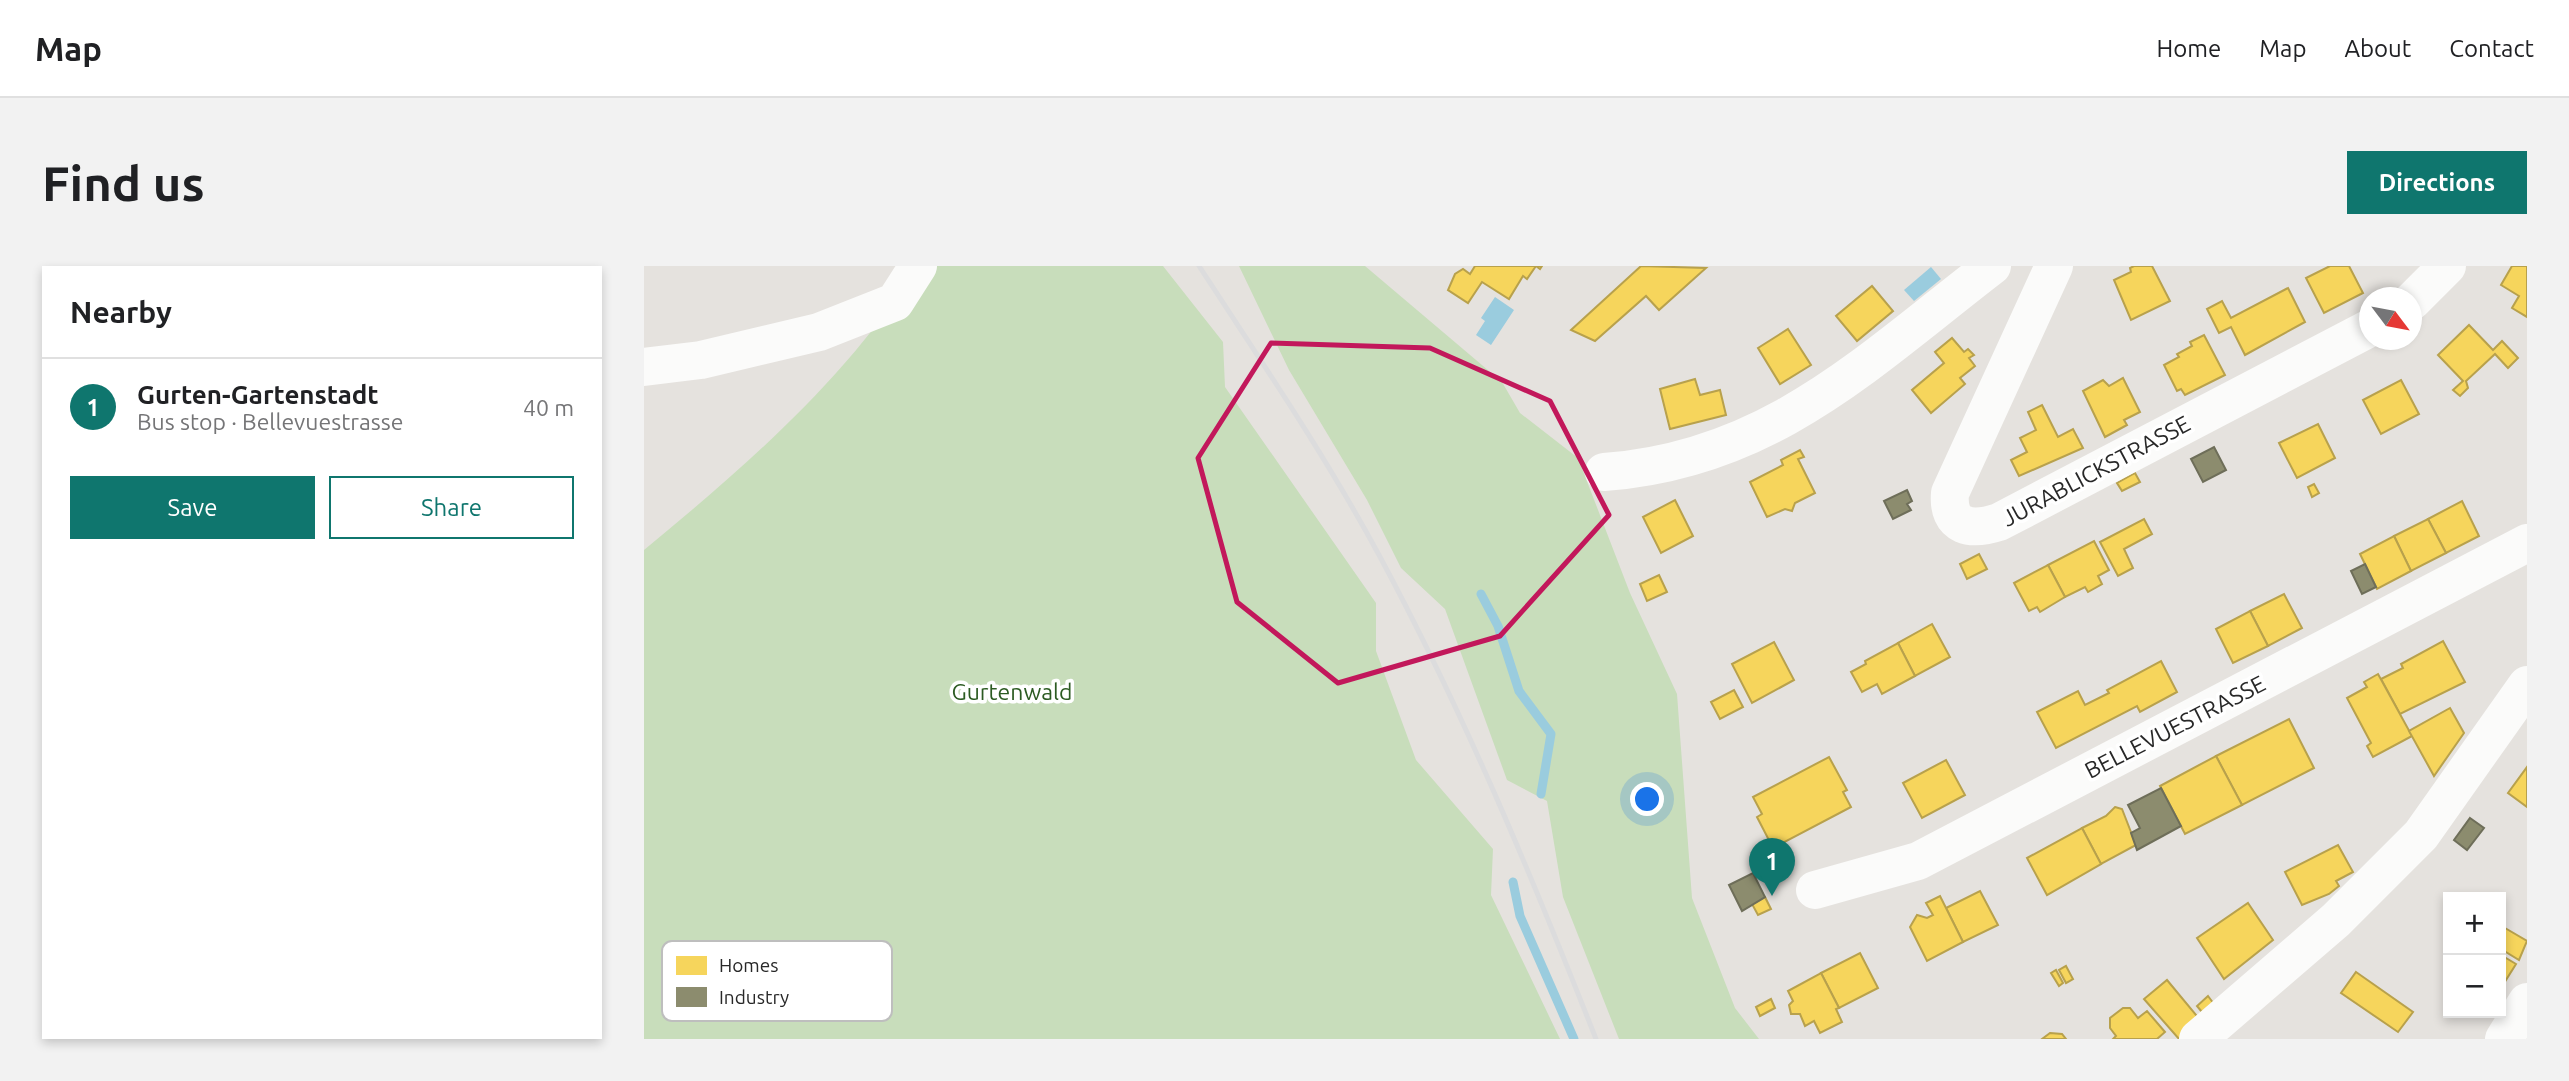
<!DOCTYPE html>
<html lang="en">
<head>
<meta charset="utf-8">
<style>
  body { margin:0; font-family:Ubuntu,sans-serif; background:#f2f2f2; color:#202124 }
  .controls { position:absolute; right:21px; bottom:21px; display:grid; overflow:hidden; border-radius:0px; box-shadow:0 4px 10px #0003 }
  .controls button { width:63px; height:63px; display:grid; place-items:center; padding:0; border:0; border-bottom:2px solid #e0e0e0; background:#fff; color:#202124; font:35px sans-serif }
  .compass { position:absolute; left:1715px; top:21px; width:63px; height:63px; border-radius:50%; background:#fff; box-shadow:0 4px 10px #0003; rotate:122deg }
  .you { position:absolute; left:1004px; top:534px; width:24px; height:24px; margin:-18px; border:5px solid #fff; border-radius:50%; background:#1a73e8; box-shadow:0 0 0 10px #1a73e833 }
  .badge { display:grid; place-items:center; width:46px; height:46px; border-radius:50%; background:#0f766e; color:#fff; font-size:23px; font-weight:700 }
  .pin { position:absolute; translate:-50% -58px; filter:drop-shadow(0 2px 4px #0008) }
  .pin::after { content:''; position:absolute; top:37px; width:24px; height:21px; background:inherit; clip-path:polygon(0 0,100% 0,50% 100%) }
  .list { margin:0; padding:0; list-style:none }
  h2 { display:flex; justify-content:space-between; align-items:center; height:91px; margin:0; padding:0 28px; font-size:30px }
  h2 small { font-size:23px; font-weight:400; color:#757577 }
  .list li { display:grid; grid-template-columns:46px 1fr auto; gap:21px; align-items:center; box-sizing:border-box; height:98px; padding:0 28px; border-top:2px solid #e0e0e0 }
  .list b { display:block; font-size:26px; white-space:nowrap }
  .list p { margin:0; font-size:23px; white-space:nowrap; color:#757577 }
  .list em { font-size:23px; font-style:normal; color:#757577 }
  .actions { display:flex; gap:14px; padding:21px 28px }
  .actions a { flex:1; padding:16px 0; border:2px solid #0f766e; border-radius:0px; text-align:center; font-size:24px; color:#0f766e }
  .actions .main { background:#0f766e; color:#fff }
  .map { position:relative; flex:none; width:1883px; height:773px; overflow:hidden; border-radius:0px }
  header { display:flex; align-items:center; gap:42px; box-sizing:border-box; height:98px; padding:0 35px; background:#fff; border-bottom:2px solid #e0e0e0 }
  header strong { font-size:33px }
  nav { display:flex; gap:38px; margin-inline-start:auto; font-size:24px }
  .intro { display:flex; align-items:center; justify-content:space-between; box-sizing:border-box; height:168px; padding:0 42px }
  h1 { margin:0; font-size:49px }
  .button { padding:18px 32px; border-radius:0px; background:#0f766e; color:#fff; font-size:24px; font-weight:700 }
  main { display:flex; gap:42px; padding:0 42px }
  aside { flex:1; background:#fff; border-radius:0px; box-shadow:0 4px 10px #0003 }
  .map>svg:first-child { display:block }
  .green { fill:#c8ddbb }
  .water { fill:#9accde }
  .homes { fill:#f6d55c; stroke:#b8a14c; stroke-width:2 }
  .industry { fill:#8c8c6e; stroke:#6e6e59; stroke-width:2 }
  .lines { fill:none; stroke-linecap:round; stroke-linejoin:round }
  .stream { stroke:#9accde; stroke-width:9 }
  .minor { stroke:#fbfbfa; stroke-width:38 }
  .rail { stroke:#dcdcdd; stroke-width:5 }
  .marked { fill:none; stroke:#c2185b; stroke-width:5; stroke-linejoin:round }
  .labels { text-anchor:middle; stroke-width:7; stroke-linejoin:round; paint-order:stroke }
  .street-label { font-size:23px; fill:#282828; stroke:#fff }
  .park-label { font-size:23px; fill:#2c5b22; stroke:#fff }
  .key { fill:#fff; stroke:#bebebe; stroke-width:2 }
  .key-label { font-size:19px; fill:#282828 }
</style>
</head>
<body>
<header>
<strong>Map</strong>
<nav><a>Home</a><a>Map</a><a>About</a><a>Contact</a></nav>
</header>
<div class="intro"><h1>Find us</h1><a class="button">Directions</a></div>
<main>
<aside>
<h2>Nearby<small></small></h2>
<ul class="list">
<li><span class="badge">1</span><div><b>Gurten-Gartenstadt</b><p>Bus stop · Bellevuestrasse</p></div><em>40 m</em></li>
</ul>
<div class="actions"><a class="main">Save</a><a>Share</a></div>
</aside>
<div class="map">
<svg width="1883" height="773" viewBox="0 0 1883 773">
  <rect width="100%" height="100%" fill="#e5e2de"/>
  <!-- green -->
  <g class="green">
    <path d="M274 0H519L579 76 581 121 732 337V385L772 494 849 583 847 629 916 773H0V284C103 199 202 113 274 0Z"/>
    <polygon points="595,0 721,0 858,116 876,147 934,192 986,327 1033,428 1048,632 1091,742 1115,773 975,773 919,631 903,535 863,514 801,343 757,302 723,234 645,104"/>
  </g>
  <!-- water -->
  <g class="water">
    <polygon points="1287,1 1297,13 1270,35 1260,24"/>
    <polygon points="851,31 870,44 847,79 832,69 841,55 837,52"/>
  </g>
  <!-- homes -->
  <g class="homes">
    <polygon points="831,0 898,0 896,3 892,0 883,13 879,10 865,33 838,16 824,37 804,24 811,8 819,3 826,8"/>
    <polygon points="997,0 1062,2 1015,44 1002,30 951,75 927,64"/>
    <polygon points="1490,0 1508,0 1526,35 1487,54 1470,14 1487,6 1486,2"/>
    <polygon points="1686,0 1705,0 1719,27 1680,47 1662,12"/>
    <polygon points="1868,0 1883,0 1883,51 1868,42 1875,30 1857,19"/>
    <polygon points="1228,20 1249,45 1213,75 1192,50"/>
    <polygon points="1644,22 1661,56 1601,89 1587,61 1575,67 1563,43 1578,35 1587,52"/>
    <polygon points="1825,59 1849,84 1858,75 1874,92 1864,102 1851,88 1822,115 1824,122 1816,130 1809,124 1819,115 1794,89"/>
    <polygon points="1144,63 1167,99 1136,118 1114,82"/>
    <polygon points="1560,69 1581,109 1541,129 1537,123 1533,125 1520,99 1535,91 1533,88 1548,80 1546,76"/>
    <polygon points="1308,72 1320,86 1324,83 1330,89 1325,92 1331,100 1316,112 1321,118 1287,147 1268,124 1300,97 1291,86"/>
    <polygon points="1479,112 1496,146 1480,154 1483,159 1461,171 1439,125 1459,114 1465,120"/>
    <polygon points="1051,113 1056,129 1076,124 1082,149 1026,163 1016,123"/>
    <polygon points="1757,114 1775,148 1737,168 1719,134"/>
    <polygon points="1398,139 1414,171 1429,163 1439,182 1375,210 1367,194 1383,186 1376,172 1392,164 1384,146"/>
    <polygon points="1674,158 1691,192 1653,212 1635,177"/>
    <polygon points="1156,184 1160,191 1154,193 1171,227 1151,237 1148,245 1141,243 1123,251 1106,216 1139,199 1137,194"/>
    <polygon points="1491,207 1496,216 1478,225 1473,217"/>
    <polygon points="1670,218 1675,227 1668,231 1664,221"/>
    <polygon points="1031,234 1049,270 1017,287 999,251"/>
    <polygon points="1818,235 1835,270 1802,287 1784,253"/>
    <polygon points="1500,253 1508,268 1480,283 1489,302 1474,310 1456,276"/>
    <polygon points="1784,253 1802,287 1767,305 1750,270"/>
    <polygon points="1750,270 1767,305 1733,323 1716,288"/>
    <polygon points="1450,275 1465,304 1454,310 1458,318 1444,326 1441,321 1421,331 1404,299"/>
    <polygon points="1335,288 1343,303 1323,313 1316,298"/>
    <polygon points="1404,299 1421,331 1396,346 1393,341 1385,345 1370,317"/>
    <polygon points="1015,309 1023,326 1003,335 996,318"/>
    <polygon points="1640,328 1658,362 1624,380 1606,345"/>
    <polygon points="1606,345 1624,380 1589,397 1572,363"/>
    <polygon points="1288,358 1306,391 1271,410 1254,377"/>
    <polygon points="1799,375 1821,416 1756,448 1737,413 1759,402 1757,398"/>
    <polygon points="1130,376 1150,414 1108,437 1088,398"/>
    <polygon points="1254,377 1271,410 1238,428 1233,418 1218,426 1207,406 1222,398 1221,395"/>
    <polygon points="1517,395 1533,426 1496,446 1493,440 1412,482 1393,446 1434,425 1441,439 1465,427 1463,424"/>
    <polygon points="1734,408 1768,470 1729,491 1723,480 1727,477 1703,432 1723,421 1720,416"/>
    <polygon points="1090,424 1099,441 1076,453 1067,436"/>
    <polygon points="1806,442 1820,467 1790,510 1765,465"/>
    <polygon points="1645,453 1670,502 1598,539 1572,490"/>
    <polygon points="1572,490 1598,539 1541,568 1516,520"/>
    <polygon points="1185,491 1203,524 1199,526 1207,541 1129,582 1113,551 1118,548 1109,531"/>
    <polygon points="1302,494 1321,529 1278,552 1259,517"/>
    <polygon points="1883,501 1883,541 1864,527"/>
    <polygon points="1471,541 1478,543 1492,579 1457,598 1438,562 1462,550"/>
    <polygon points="1438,562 1457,598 1403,629 1383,592"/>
    <polygon points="1694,579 1709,606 1692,615 1695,620 1685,628 1658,639 1641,606"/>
    <polygon points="1336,625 1354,659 1319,676 1302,642"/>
    <polygon points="1296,630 1319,676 1283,695 1266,661 1273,649 1283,652 1289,649 1282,637"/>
    <polygon points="1121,631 1127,643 1114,649 1108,638"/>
    <polygon points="1604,637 1629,674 1580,713 1553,672"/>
    <polygon points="1861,662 1883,675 1875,694 1857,683 1857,668"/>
    <polygon points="1216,687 1234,722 1195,742 1177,707"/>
    <polygon points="1857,689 1872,698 1857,722"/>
    <polygon points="1422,700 1429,713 1422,717 1415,704"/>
    <polygon points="1412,704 1419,717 1415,720 1407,707"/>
    <polygon points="1712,706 1769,746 1754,766 1697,727"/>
    <polygon points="1177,707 1195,742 1192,743 1198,756 1176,767 1170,755 1161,760 1156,748 1147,748 1145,739 1149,735 1144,725"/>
    <polygon points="1523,714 1557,755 1535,773 1500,733"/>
    <polygon points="1564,730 1573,742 1562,751 1553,740"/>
    <polygon points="1127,733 1131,742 1116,750 1112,741"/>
    <polygon points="1479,742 1486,742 1494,752 1503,745 1521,766 1513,773 1469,773 1472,770 1466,762 1466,752"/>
    <polygon points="1406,767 1418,768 1422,773 1398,773"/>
  </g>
  <!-- industry -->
  <g class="industry">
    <polygon points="1570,181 1582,204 1559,216 1547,193"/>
    <polygon points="1263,224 1268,235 1263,238 1267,244 1249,253 1240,235"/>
    <polygon points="1721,298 1732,321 1718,328 1707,305"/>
    <polygon points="1517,522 1537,560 1493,584 1487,567 1496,562 1484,539"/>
    <polygon points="1826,552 1840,562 1823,584 1810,574"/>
    <polygon points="1109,607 1121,631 1098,645 1085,619"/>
  </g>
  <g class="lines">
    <!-- stream -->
    <g class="stream">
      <polyline points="837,328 854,360 875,425 907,468 897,528"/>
      <polyline points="869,616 876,650 930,773"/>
    </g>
    <!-- minor -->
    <g class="minor">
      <path d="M1410 0 1306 227C1303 262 1327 265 1355 256L1726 62"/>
      <polyline points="1768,35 1803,0"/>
      <polyline points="0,101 57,94 175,66 251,36 274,0"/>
      <path d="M960 206C1126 194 1223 96 1348 0"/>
      <polyline points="1171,624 1274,595 1883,277"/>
      <polyline points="1554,773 1692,654 1777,569 1883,419"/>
      <polyline points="1860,773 1883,736"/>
    </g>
    <!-- rail -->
    <path class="rail" d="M555 0C617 95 681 189 735 289 819 445 887 608 952 773"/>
  </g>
  <!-- marked area -->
  <path class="marked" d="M627 77 786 82 906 135 965 249 856 370 694 417 593 336 554 192Z"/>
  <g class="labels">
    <!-- street labels -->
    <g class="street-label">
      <text transform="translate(1452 205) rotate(-28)" y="8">JURABLICKSTRASSE</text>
      <text transform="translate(1531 461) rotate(-27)" y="8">BELLEVUESTRASSE</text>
    </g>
    <!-- park labels -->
    <g class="park-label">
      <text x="368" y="434">Gurtenwald</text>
    </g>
  </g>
  <!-- legend -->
  <rect x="18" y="675" width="230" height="80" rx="10" class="key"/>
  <rect x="32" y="690" width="31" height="19" fill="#f6d55c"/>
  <rect x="32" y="721" width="31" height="20" fill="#8c8c6e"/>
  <g class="key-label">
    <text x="75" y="706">Homes</text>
    <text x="75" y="738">Industry</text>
  </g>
</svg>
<div class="controls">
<button>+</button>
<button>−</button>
</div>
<svg class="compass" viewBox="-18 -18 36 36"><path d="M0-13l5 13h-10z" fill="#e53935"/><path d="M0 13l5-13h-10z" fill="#757577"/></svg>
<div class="you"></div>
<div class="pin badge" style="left:1128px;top:630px">1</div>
</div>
</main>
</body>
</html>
